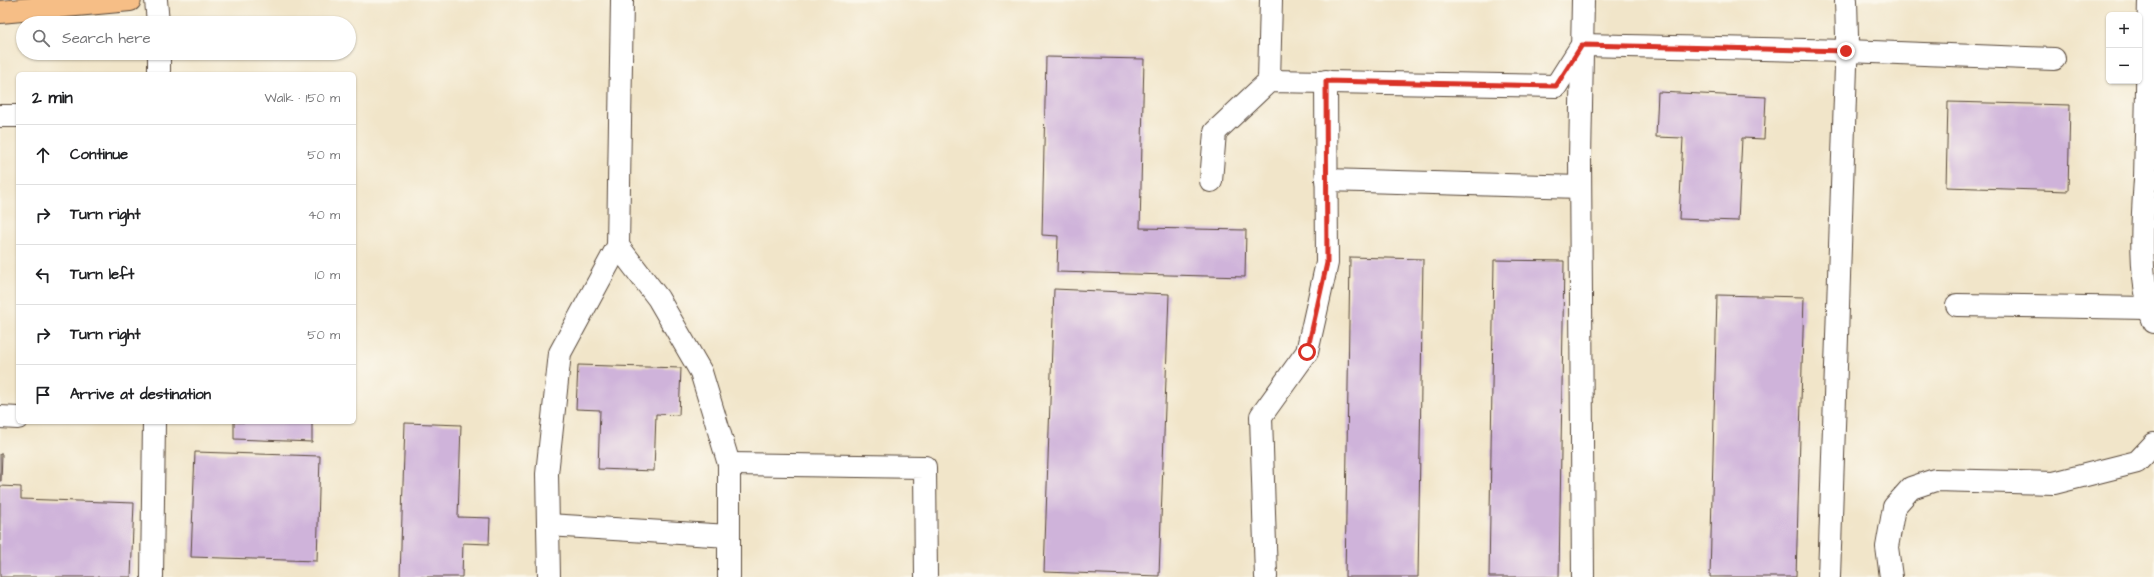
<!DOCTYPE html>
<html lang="en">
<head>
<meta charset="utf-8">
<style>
  body { margin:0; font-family:"Architects Daughter",sans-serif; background:#f6f6f6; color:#202124 }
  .controls { position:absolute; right:12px; top:12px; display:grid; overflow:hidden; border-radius:6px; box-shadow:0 1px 3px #0004 }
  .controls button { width:36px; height:36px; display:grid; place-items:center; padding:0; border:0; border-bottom:1px solid #e0e0e0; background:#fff; color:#202124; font:20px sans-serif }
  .stop { position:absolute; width:12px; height:12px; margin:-9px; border:3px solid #d93025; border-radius:50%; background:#fff }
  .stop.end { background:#d93025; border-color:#fff; box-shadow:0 1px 4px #0008 }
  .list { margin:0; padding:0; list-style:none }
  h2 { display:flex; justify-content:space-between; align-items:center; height:52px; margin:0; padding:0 16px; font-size:17px }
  h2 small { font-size:13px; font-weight:400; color:#757577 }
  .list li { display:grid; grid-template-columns:26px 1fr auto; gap:12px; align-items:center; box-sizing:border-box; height:60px; padding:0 16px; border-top:1px solid #e0e0e0 }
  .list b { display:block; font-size:15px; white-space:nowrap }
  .list em { font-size:13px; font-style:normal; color:#757577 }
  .icon { flex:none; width:22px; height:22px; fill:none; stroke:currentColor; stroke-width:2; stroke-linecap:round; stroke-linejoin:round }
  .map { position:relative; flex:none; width:2154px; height:577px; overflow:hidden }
  .search { position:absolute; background:#fff; box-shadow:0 1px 3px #0004; left:16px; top:16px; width:340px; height:44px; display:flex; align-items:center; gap:10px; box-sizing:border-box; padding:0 14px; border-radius:22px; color:#757577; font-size:15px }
  .panel { position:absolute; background:#fff; box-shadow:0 1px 3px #0004; left:16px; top:72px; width:340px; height:352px; border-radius:6px }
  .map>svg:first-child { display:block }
  .building { fill:#cfb3da }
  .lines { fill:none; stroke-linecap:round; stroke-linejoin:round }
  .minor-casing { stroke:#564638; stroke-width:24 }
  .major-casing { stroke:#564638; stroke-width:24 }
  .minor { stroke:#fff; stroke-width:22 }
  .major { stroke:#f6be86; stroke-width:22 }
  .route { stroke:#d93025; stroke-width:5 }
</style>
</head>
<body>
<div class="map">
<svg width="2154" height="577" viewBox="0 0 2154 577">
  <rect width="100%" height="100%" fill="#fbf7ec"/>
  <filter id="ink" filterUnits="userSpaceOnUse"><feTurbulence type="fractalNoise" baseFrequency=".025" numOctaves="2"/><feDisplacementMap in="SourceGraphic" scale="8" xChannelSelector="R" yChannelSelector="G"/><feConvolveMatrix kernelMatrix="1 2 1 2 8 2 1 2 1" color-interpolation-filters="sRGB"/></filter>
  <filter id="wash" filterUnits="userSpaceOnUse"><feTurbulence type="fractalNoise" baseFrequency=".012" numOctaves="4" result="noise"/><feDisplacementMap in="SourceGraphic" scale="16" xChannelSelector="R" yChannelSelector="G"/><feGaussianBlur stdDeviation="0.9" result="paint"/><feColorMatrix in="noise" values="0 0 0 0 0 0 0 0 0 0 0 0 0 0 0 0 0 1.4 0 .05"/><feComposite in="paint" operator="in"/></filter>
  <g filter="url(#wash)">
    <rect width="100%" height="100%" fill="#f1e5c9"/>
    <g id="blocks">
      <!-- building -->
      <g class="building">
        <polygon points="1046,57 1144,59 1140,228 1246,230 1245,277 1057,272 1058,236 1042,235"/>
        <polygon points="1658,92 1766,97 1764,139 1742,138 1738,221 1679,219 1683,138 1656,137"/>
        <polygon points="1948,102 2070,105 2068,191 1946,187"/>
        <polygon points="1350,257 1423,259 1418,577 1345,577"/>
        <polygon points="1494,260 1564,261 1559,577 1489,577"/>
        <polygon points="1054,289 1169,294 1159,576 1044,572"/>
        <polygon points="1717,295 1804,297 1796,577 1710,577"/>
        <polygon points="578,365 681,368 679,415 656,414 654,471 598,469 600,410 576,409"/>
        <polygon points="234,422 312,422 312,442 234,439"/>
        <polygon points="405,423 461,425 458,517 490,518 489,544 463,543 462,577 400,577"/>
        <polygon points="195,452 320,456 317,561 191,557"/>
        <polygon points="0,454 2,454 1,481 0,481"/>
        <polygon points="0,486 21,487 21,499 134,503 131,577 0,577"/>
      </g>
    </g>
  </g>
  <g filter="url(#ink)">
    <use href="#blocks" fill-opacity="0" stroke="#564638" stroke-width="1"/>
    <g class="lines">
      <!-- minor casing -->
      <g class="minor-casing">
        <g id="minor">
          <polyline points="156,0 158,23"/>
          <polyline points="2149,0 2145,179 2154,179"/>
          <polyline points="159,74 159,53"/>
          <polyline points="1269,81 1271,0"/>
          <polyline points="0,116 18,116"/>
          <path d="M2145 179C2142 221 2138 282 2154 322"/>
          <polyline points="1326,180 1580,187"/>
          <polyline points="1211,181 1215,132 1269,81 1556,86 1582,45 1847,51 2054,59"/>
          <polyline points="618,246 658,298 701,372 729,464 729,577"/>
          <polyline points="1957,305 2148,308"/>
          <polyline points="0,417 18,418"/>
          <polyline points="729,464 925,467 926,577"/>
          <polyline points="548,525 729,536"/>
          <polyline points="152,577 154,422"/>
          <polyline points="549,577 547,474 560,353 618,246 622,0"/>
          <polyline points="1266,577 1261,416 1307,352 1327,263 1326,81"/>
          <polyline points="1583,577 1580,159 1583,0"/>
          <polyline points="1829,577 1847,36 1846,0"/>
          <polyline points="1891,577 1887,547 1894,507 1911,488 1935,480 2054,483 2137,462 2154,444"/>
        </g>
      </g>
      <!-- major casing -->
      <g class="major-casing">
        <polyline id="major" points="0,12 130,0"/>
      </g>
      <!-- minor -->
      <use href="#minor" class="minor"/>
      <!-- major -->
      <use href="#major" class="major"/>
    </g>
  </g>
  <g class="lines" filter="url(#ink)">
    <!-- route -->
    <polyline class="route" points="1307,352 1327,263 1326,81 1556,86 1582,45 1846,51"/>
  </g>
</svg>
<div class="controls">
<button>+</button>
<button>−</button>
</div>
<div class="stop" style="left:1307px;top:352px"></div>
<div class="stop end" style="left:1846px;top:51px"></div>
<div class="search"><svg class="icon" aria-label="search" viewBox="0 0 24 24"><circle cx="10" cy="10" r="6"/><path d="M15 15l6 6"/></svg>Search here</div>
<section class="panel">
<h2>2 min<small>Walk · 150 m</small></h2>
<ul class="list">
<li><svg class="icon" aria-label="ahead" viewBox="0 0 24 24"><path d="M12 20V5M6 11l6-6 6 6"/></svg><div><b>Continue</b></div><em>50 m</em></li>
<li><svg class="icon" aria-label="right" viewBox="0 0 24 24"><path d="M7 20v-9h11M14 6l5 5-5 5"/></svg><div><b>Turn right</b></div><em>40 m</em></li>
<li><svg class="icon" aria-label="left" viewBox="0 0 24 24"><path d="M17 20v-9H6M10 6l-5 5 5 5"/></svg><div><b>Turn left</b></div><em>10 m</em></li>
<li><svg class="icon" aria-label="right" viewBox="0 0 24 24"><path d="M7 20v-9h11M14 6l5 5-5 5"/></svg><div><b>Turn right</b></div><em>50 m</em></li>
<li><svg class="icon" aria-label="arrive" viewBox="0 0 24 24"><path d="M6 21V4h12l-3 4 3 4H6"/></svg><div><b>Arrive at destination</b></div></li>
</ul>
</section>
</div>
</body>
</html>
